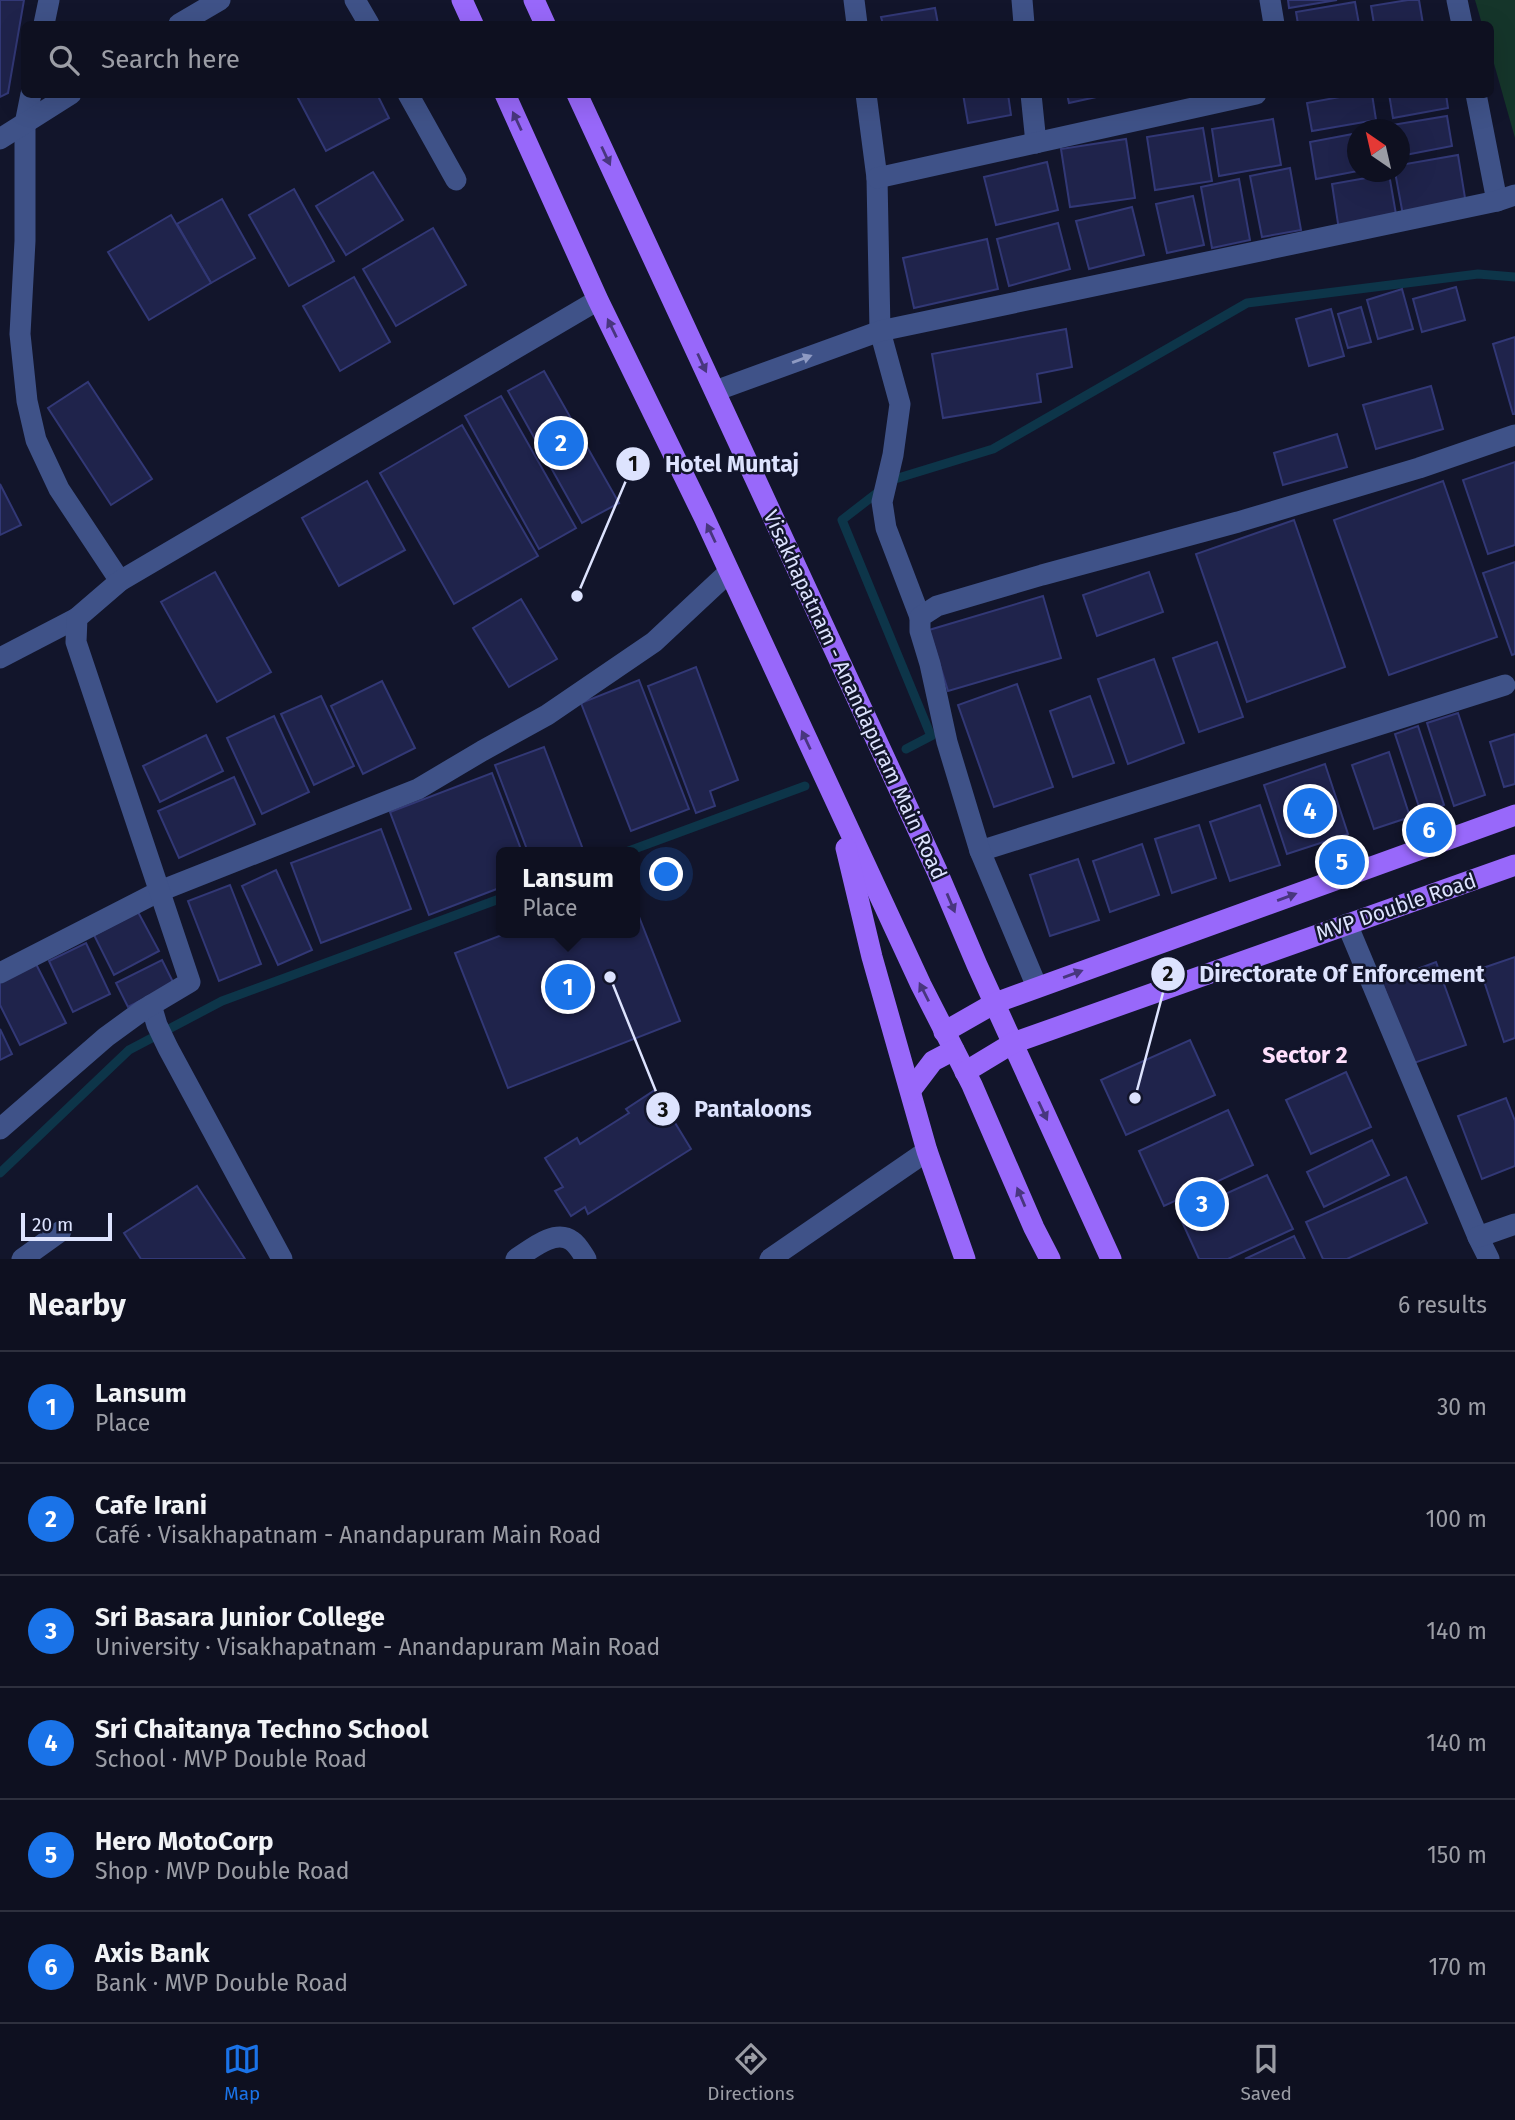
<!DOCTYPE html>
<html lang="en">
<head>
<meta charset="utf-8">
<style>
  body { margin:0; font-family:"Fira Sans",sans-serif; background:#171929; color:#f1f3f6 }
  .compass { position:absolute; left:1347px; top:119px; width:63px; height:63px; border-radius:50%; background:#0e1020; box-shadow:0 7px 28px #0002; rotate:326deg }
  .scale { position:absolute; left:21px; bottom:18px; width:91px; box-sizing:border-box; padding-left:7px; border:4px solid #dde3fe; border-top:0; font-size:19px; line-height:24px; white-space:nowrap; color:#dde3fe; -webkit-text-stroke:5px #12152b; paint-order:stroke }
  .you { position:absolute; left:667px; top:875px; width:24px; height:24px; margin:-18px; border:5px solid #fff; border-radius:50%; background:#1a73e8; box-shadow:0 0 0 10px #1a73e833 }
  .badge { display:grid; place-items:center; width:46px; height:46px; border-radius:50%; background:#1a73e8; color:#fff; font-size:23px; font-weight:700 }
  .pin { position:absolute; translate:-50% -50%; border:4px solid #fff; box-shadow:0 2px 7px #0006 }
  .popup { position:absolute; left:496px; top:847px; width:144px; height:91px; box-sizing:border-box; display:grid; place-content:center; border-radius:10px; background:#0e1020; filter:drop-shadow(0 2px 5px #0005); font-size:23px; white-space:nowrap; color:#9b9da5 }
  .popup b { font-size:26px; color:#f1f3f6 }
  .popup::after { content:''; position:absolute; left:50%; top:100%; margin-left:-14px; border:14px solid transparent; border-top-color:#0e1020 }
  .list { margin:0; padding:0; list-style:none }
  h2 { display:flex; justify-content:space-between; align-items:center; height:91px; margin:0; padding:0 28px; font-size:30px }
  h2 small { font-size:23px; font-weight:400; color:#9b9da5 }
  .list li { display:grid; grid-template-columns:46px 1fr auto; gap:21px; align-items:center; box-sizing:border-box; height:112px; padding:0 28px; border-top:2px solid #2e303e }
  .list b { display:block; font-size:26px; white-space:nowrap }
  .list p { margin:0; font-size:23px; white-space:nowrap; color:#9b9da5 }
  .list em { font-size:23px; font-style:normal; color:#9b9da5 }
  .icon { flex:none; width:38px; height:38px; fill:none; stroke:currentColor; stroke-width:2; stroke-linecap:round; stroke-linejoin:round }
  .map { position:relative; flex:none; width:1515px; height:1259px; overflow:hidden }
  .search { position:absolute; background:#0e1020; box-shadow:0 7px 28px #0002; left:21px; right:21px; top:21px; height:77px; display:flex; align-items:center; gap:18px; box-sizing:border-box; padding:0 24px; border-radius:10px; color:#9b9da5; font-size:26px }
  .sheet { height:763px; background:#0e1020 }
  nav { display:flex; justify-content:space-around; align-items:center; box-sizing:border-box; height:98px; border-top:2px solid #2e303e; background:#0e1020; font-size:19px; color:#9b9da5 }
  nav a { display:grid; justify-items:center; gap:4px }
  nav .on { color:#1a73e8 }
  .map>svg:first-child { display:block }
  .green { fill:#15352a }
  .lines { fill:none; stroke-linecap:round; stroke-linejoin:round }
  .stream { stroke:#0d3549; stroke-width:9 }
  .building { fill:#1f234b; stroke:#323876; stroke-width:2 }
  .minor { stroke:#3f5288; stroke-width:21 }
  .major { stroke:#9868fa; stroke-width:21 }
  .oneway { fill:#48367e }
  .oneway2 { fill:#8e9ac3 }
  .labels { text-anchor:middle; stroke-width:5; stroke-linejoin:round; paint-order:stroke }
  .street-label { font-size:21px; fill:#dde3fe; stroke:#12152b }
  .neighbourhood-label { font-size:23px; font-weight:bold; fill:#fedffc; stroke:#12152b }
  .leader { fill:none; stroke:#dde3fe; stroke-width:2.5 }
  .callout-dot { fill:#dde3fe; stroke:#12152b; stroke-width:2.5 }
  .mark-label { font-size:21px; text-anchor:middle; font-weight:bold; fill:#111 }
  .callout-label { font-size:23px; text-anchor:middle; font-weight:bold; fill:#dde3fe; stroke:#12152b; stroke-width:5; stroke-linejoin:round; paint-order:stroke }
</style>
</head>
<body>
<div class="map">
<svg width="1515" height="1259" viewBox="0 0 1515 1259">
  <rect width="100%" height="100%" fill="#12152b"/>
  <!-- green -->
  <polygon class="green" points="1475,0 1515,0 1515,138 1491,53 1490,24 1482,24"/>
  <g class="lines">
    <!-- stream -->
    <g class="stream">
      <polyline points="906,749 931,736 842,520 895,479 993,449 1247,303 1478,274 1515,277"/>
      <polyline points="626,852 805,786"/>
      <polyline points="0,1173 129,1050 222,1001 502,898"/>
    </g>
  </g>
  <!-- building -->
  <g class="building">
    <polygon points="0,0 24,0 8,93 0,97"/>
    <polygon points="1288,0 1337,0 1289,8"/>
    <polygon points="1408,0 1419,0 1423,24 1374,24 1371,6"/>
    <polygon points="1355,2 1359,24 1298,24 1296,12"/>
    <polygon points="935,8 938,24 883,24 881,17"/>
    <polygon points="304,94 377,94 389,118 326,151 298,98"/>
    <polygon points="963,94 1008,94 1011,115 968,123"/>
    <polygon points="1067,94 1110,94 1069,103"/>
    <polygon points="1356,94 1372,94 1376,120 1312,131 1307,103"/>
    <polygon points="1389,94 1446,94 1448,108 1393,118"/>
    <polygon points="1447,116 1452,146 1400,156 1400,130 1393,130 1392,125"/>
    <polygon points="1273,119 1281,165 1219,176 1212,129"/>
    <polygon points="1203,128 1212,181 1155,190 1147,137"/>
    <polygon points="1358,133 1358,171 1316,179 1310,142"/>
    <polygon points="1126,139 1135,198 1070,207 1061,149"/>
    <polygon points="1458,155 1466,204 1403,215 1395,172 1400,172 1400,165"/>
    <polygon points="1047,162 1058,210 996,225 984,177"/>
    <polygon points="1290,168 1301,230 1262,237 1250,176"/>
    <polygon points="373,172 403,220 346,255 316,206"/>
    <polygon points="1389,174 1397,220 1339,230 1332,184"/>
    <polygon points="1239,179 1250,240 1212,248 1201,187"/>
    <polygon points="294,189 334,261 289,286 249,215"/>
    <polygon points="1193,196 1204,245 1167,253 1156,204"/>
    <polygon points="222,199 255,258 211,283 177,224"/>
    <polygon points="1132,207 1144,255 1089,269 1076,221"/>
    <polygon points="171,215 211,283 149,320 108,252"/>
    <polygon points="1058,223 1070,269 1009,286 997,239"/>
    <polygon points="433,228 466,285 396,326 363,269"/>
    <polygon points="987,239 998,289 914,308 903,258"/>
    <polygon points="354,277 390,342 340,371 303,306"/>
    <polygon points="1456,287 1465,320 1422,332 1413,299"/>
    <polygon points="1402,289 1413,329 1378,339 1367,300"/>
    <polygon points="1361,307 1371,342 1348,348 1338,314"/>
    <polygon points="1331,309 1344,356 1309,366 1296,319"/>
    <polygon points="1066,329 1072,367 1037,374 1041,402 943,418 932,354"/>
    <polygon points="1515,337 1515,414 1513,414 1493,344"/>
    <polygon points="544,371 619,503 582,523 508,391"/>
    <polygon points="88,382 152,479 111,505 48,408"/>
    <polygon points="1431,386 1443,429 1376,449 1363,405"/>
    <polygon points="501,396 576,528 539,549 465,416"/>
    <polygon points="462,425 538,556 454,604 380,473"/>
    <polygon points="1337,434 1347,467 1283,485 1274,453"/>
    <polygon points="1515,462 1515,545 1488,554 1463,480"/>
    <polygon points="367,481 405,550 339,586 302,518"/>
    <polygon points="1443,481 1497,637 1389,675 1334,520"/>
    <polygon points="0,484 21,525 0,535"/>
    <polygon points="1294,520 1345,667 1247,702 1196,554"/>
    <polygon points="1515,562 1515,654 1512,655 1483,573"/>
    <polygon points="215,572 271,672 217,702 161,602"/>
    <polygon points="1149,572 1163,612 1097,636 1083,595"/>
    <polygon points="1043,596 1061,658 948,691 929,630"/>
    <polygon points="521,599 557,659 509,687 473,628"/>
    <polygon points="1217,642 1243,717 1199,732 1173,658"/>
    <polygon points="1154,659 1184,743 1128,764 1098,679"/>
    <polygon points="696,667 738,780 710,791 715,806 696,813 648,686"/>
    <polygon points="639,680 689,809 631,831 581,703"/>
    <polygon points="382,681 415,748 363,774 331,706"/>
    <polygon points="1017,684 1053,787 994,807 958,705"/>
    <polygon points="321,696 354,766 314,785 281,714"/>
    <polygon points="1090,696 1114,763 1073,777 1050,711"/>
    <polygon points="1458,713 1485,795 1454,806 1427,723"/>
    <polygon points="274,716 309,792 262,814 227,738"/>
    <polygon points="1418,726 1444,805 1421,813 1395,734"/>
    <polygon points="1515,734 1515,784 1504,787 1490,742"/>
    <polygon points="206,735 223,771 160,802 143,766"/>
    <polygon points="544,747 584,852 528,852 495,765"/>
    <polygon points="1389,752 1410,817 1374,829 1352,765"/>
    <polygon points="1325,764 1348,834 1287,854 1264,785"/>
    <polygon points="492,773 522,852 502,852 502,887 429,915 390,812"/>
    <polygon points="234,777 255,824 179,858 158,811"/>
    <polygon points="1260,805 1280,865 1230,881 1210,822"/>
    <polygon points="1199,825 1216,878 1172,893 1155,839"/>
    <polygon points="381,829 411,909 321,943 291,863"/>
    <polygon points="1142,844 1159,895 1110,912 1093,861"/>
    <polygon points="1078,859 1099,920 1050,936 1030,875"/>
    <polygon points="276,870 312,950 278,965 242,886"/>
    <polygon points="230,885 261,964 219,981 188,901"/>
    <polygon points="634,904 680,1021 508,1088 455,953 507,933 634,933"/>
    <polygon points="138,912 159,951 114,975 94,935"/>
    <polygon points="86,943 110,994 73,1012 49,961"/>
    <polygon points="1515,957 1515,1038 1504,1042 1480,969"/>
    <polygon points="162,960 174,984 128,1007 116,983"/>
    <polygon points="35,962 66,1023 20,1045 0,1005 0,980"/>
    <polygon points="1436,962 1466,1045 1411,1064 1382,982"/>
    <polygon points="0,1029 12,1054 0,1060"/>
    <polygon points="1190,1040 1215,1095 1126,1135 1101,1080"/>
    <polygon points="1346,1072 1371,1127 1311,1154 1286,1100"/>
    <polygon points="655,1090 691,1149 588,1214 585,1207 571,1216 555,1191 563,1187 545,1158 577,1138 580,1144 629,1113 626,1109"/>
    <polygon points="1506,1098 1515,1121 1515,1166 1482,1179 1458,1116"/>
    <polygon points="1228,1110 1253,1165 1164,1206 1139,1151"/>
    <polygon points="1372,1140 1389,1175 1324,1207 1307,1172"/>
    <polygon points="1267,1175 1293,1229 1228,1259 1199,1259 1179,1215"/>
    <polygon points="1406,1177 1427,1223 1347,1259 1323,1259 1306,1222"/>
    <polygon points="197,1186 245,1259 141,1259 124,1233"/>
    <polygon points="1294,1236 1305,1259 1245,1259"/>
  </g>
  <g class="lines">
    <!-- minor -->
    <g class="minor">
      <polyline points="355,0 369,24"/>
      <polyline points="854,0 857,24"/>
      <polyline points="1022,0 1024,24"/>
      <polyline points="1270,0 1274,24"/>
      <polyline points="1457,0 1462,24"/>
      <polyline points="44,24 49,0"/>
      <polyline points="179,24 220,0"/>
      <polyline points="31,94 25,124 25,241 20,334 27,401 36,440 59,489 120,581"/>
      <polyline points="408,94 456,180"/>
      <polyline points="866,94 877,178 880,331 900,404 893,455 882,502 886,528 920,617"/>
      <polyline points="1031,94 1036,143"/>
      <polyline points="1476,94 1497,201"/>
      <polyline points="0,139 71,94"/>
      <polyline points="877,178 1256,94"/>
      <polyline points="715,391 880,331 1497,201 1515,195"/>
      <polyline points="0,658 77,618"/>
      <polyline points="980,851 1505,685"/>
      <polyline points="1347,924 1478,1237 1489,1259"/>
      <polyline points="0,973 160,891 418,789 482,751 547,715 654,642 729,572"/>
      <polyline points="1037,987 980,851 947,742 930,664 920,631 920,617 937,606 1042,575 1238,522 1419,468 1515,435"/>
      <polyline points="151,1005 157,1025 168,1048 282,1259"/>
      <polyline points="0,1129 106,1037 143,1010 190,982 76,642 77,618 120,581 598,300"/>
      <polyline points="1478,1237 1515,1224"/>
      <polyline points="22,1259 61,1231"/>
      <path d="M516 1259C530 1250 555 1228 572 1241 578 1245 582 1253 586 1259"/>
      <polyline points="770,1259 927,1151"/>
    </g>
    <!-- major -->
    <g class="major">
      <polyline points="462,0 473,24"/>
      <polyline points="534,0 545,24"/>
      <polyline points="505,94 598,300 704,517 921,985 972,1085 1034,1228 1050,1259"/>
      <polyline points="577,94 937,871 977,965 1111,1259"/>
      <polyline points="846,848 872,957 927,1151 965,1259"/>
      <polyline points="944,1032 995,1003 1515,815"/>
      <polyline points="965,1072 1013,1043 1515,865"/>
      <polyline points="911,1090 933,1061 954,1050"/>
    </g>
  </g>
  <!-- one-way arrows -->
  <defs><path id="oneway-solid" d="M-6-.8H1V-3.2L6.5 0L1 3.2V.8H-6Z" transform="scale(1.75)"/></defs>
  <g class="oneway">
    <use href="#oneway-solid" transform="translate(517 121) rotate(-115)"/>
    <use href="#oneway-solid" transform="translate(606 156) rotate(65)"/>
    <use href="#oneway-solid" transform="translate(612 328) rotate(-116)"/>
    <use href="#oneway-solid" transform="translate(702 363) rotate(65)"/>
    <use href="#oneway-solid" transform="translate(711 533) rotate(-115)"/>
    <use href="#oneway-solid" transform="translate(806 740) rotate(-115)"/>
    <use href="#oneway-solid" transform="translate(1287 897) rotate(-20)"/>
    <use href="#oneway-solid" transform="translate(951 903) rotate(67)"/>
    <use href="#oneway-solid" transform="translate(1073 974) rotate(-20)"/>
    <use href="#oneway-solid" transform="translate(924 992) rotate(-117)"/>
    <use href="#oneway-solid" transform="translate(1043 1111) rotate(65)"/>
    <use href="#oneway-solid" transform="translate(1021 1197) rotate(-113)"/>
  </g>
  <use class="oneway2" href="#oneway-solid" transform="translate(802 359) rotate(-20)"/>
  <g class="labels">
    <!-- street labels -->
    <g class="street-label">
      <text transform="translate(855 695) rotate(65)" y="7">Visakhapatnam - Anandapuram Main Road</text>
      <text transform="translate(1396 907) rotate(-19)" y="7">MVP Double Road</text>
    </g>
    <!-- neighbourhood labels -->
    <g class="neighbourhood-label">
      <text x="1305" y="1063">Sector 2</text>
    </g>
  </g>
  <!-- callouts -->
  <path class="leader" d="M577 596L633 464M1135 1098L1168 974M610 977L663 1109"/>
  <g class="callout-dot">
    <circle cx="577" cy="596" r="7"/>
    <circle cx="1135" cy="1098" r="7"/>
    <circle cx="610" cy="977" r="7"/>
    <circle cx="633" cy="464" r="18"/>
    <circle cx="1168" cy="974" r="18"/>
    <circle cx="663" cy="1109" r="18"/>
  </g>
  <g class="mark-label">
    <text x="633" y="471">1</text>
    <text x="1168" y="981">2</text>
    <text x="663" y="1117">3</text>
  </g>
  <g class="callout-label">
    <text x="732" y="472">Hotel Muntaj</text>
    <text x="1342" y="982">Directorate Of Enforcement</text>
    <text x="753" y="1117">Pantaloons</text>
  </g>
</svg>
<svg class="compass" viewBox="-18 -18 36 36"><path d="M0-13l5 13h-10z" fill="#e53935"/><path d="M0 13l5-13h-10z" fill="#9b9da5"/></svg>
<div class="scale">20 m</div>
<div class="you"></div>
<div class="pin badge" style="left:568px;top:987px">1</div>
<div class="popup"><b>Lansum</b>Place</div>
<div class="pin badge" style="left:561px;top:443px">2</div>
<div class="pin badge" style="left:1202px;top:1204px">3</div>
<div class="pin badge" style="left:1310px;top:811px">4</div>
<div class="pin badge" style="left:1342px;top:862px">5</div>
<div class="pin badge" style="left:1429px;top:830px">6</div>
<div class="search"><svg class="icon" aria-label="search" viewBox="0 0 24 24"><circle cx="10" cy="10" r="6"/><path d="M15 15l6 6"/></svg>Search here</div>
</div>
<section class="sheet">
<h2>Nearby<small>6 results</small></h2>
<ul class="list">
<li><span class="badge">1</span><div><b>Lansum</b><p>Place</p></div><em>30 m</em></li>
<li><span class="badge">2</span><div><b>Cafe Irani</b><p>Café · Visakhapatnam - Anandapuram Main Road</p></div><em>100 m</em></li>
<li><span class="badge">3</span><div><b>Sri Basara Junior College</b><p>University · Visakhapatnam - Anandapuram Main Road</p></div><em>140 m</em></li>
<li><span class="badge">4</span><div><b>Sri Chaitanya Techno School</b><p>School · MVP Double Road</p></div><em>140 m</em></li>
<li><span class="badge">5</span><div><b>Hero MotoCorp</b><p>Shop · MVP Double Road</p></div><em>150 m</em></li>
<li><span class="badge">6</span><div><b>Axis Bank</b><p>Bank · MVP Double Road</p></div><em>170 m</em></li>
</ul>
</section>
<nav>
<a class="on"><svg class="icon" aria-label="map" viewBox="0 0 24 24"><path d="M3 6l6-2 6 2 6-2v14l-6 2-6-2-6 2zM9 4v14M15 6v14"/></svg>Map</a>
<a><svg class="icon" aria-label="directions" viewBox="0 0 24 24"><path d="M12 3l9 9-9 9-9-9zM9 14v-3h6M13 9l2 2-2 2"/></svg>Directions</a>
<a><svg class="icon" aria-label="saved" viewBox="0 0 24 24"><path d="M7 4h10v16l-5-4-5 4z"/></svg>Saved</a>
</nav>
</body>
</html>
